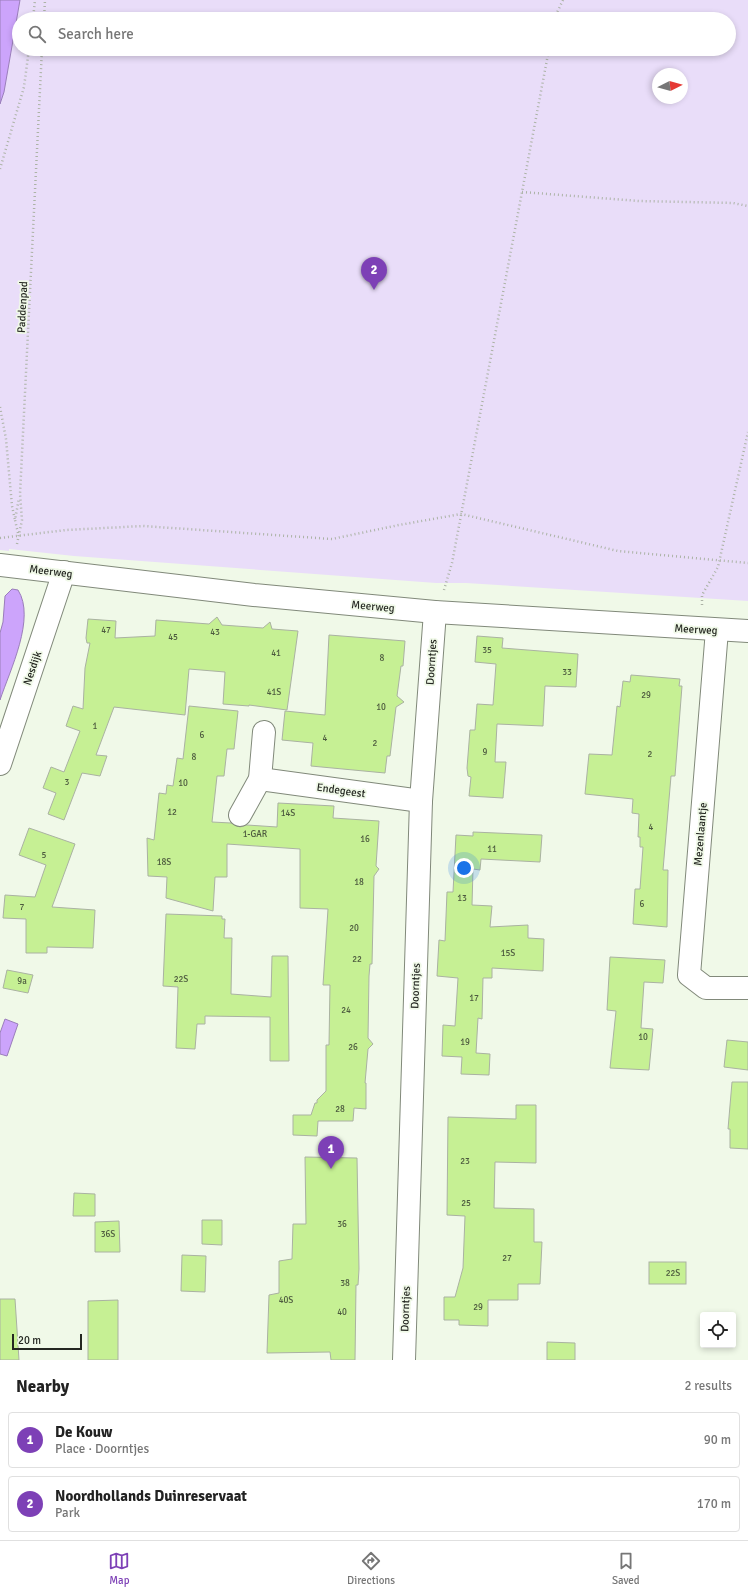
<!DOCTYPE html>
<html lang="en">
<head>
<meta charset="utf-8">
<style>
  body { margin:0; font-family:Signika,sans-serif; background:#f6f6f6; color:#222 }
  .controls { position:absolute; right:12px; bottom:12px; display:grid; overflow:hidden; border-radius:4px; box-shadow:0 2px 6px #0003 }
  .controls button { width:36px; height:36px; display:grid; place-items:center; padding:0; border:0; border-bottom:1px solid #e0e0e0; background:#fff; color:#222; font:20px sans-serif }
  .compass { position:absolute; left:652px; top:68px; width:36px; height:36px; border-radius:50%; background:#fff; box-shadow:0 2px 6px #0003; rotate:84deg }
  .scale { position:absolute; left:12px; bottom:10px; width:70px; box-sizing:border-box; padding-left:4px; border:2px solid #242721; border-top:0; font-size:11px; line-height:14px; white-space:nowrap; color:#242721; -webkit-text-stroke:3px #f0f9e8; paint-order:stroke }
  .you { position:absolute; left:464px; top:868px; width:14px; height:14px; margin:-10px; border:3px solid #fff; border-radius:50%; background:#1a73e8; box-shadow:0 0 0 6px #1a73e833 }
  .badge { display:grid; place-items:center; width:26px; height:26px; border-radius:50%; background:#7d40b6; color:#fff; font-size:13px; font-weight:700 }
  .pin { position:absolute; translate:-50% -33px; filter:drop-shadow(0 1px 2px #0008) }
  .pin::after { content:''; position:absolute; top:21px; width:14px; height:12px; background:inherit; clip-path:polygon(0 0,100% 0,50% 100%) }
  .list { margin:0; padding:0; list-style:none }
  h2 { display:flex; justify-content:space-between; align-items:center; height:52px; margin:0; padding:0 16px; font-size:17px }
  h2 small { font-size:13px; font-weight:400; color:#767676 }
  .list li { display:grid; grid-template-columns:26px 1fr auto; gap:12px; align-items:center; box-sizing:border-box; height:56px; margin:0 8px 8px; padding:0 8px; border:1px solid #e0e0e0; border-radius:4px }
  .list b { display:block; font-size:15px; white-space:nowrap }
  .list p { margin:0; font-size:13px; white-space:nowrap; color:#767676 }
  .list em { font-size:13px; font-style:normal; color:#767676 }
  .icon { flex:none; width:22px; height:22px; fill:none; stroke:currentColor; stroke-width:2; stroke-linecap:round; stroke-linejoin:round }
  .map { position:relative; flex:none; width:748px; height:1360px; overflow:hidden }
  .search { position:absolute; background:#fff; box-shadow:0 2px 6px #0003; left:12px; right:12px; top:12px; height:44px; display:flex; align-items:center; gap:10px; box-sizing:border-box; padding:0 14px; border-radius:22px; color:#767676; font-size:15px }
  .sheet { height:180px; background:#fff }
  nav { display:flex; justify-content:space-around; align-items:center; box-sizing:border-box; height:56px; border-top:1px solid #e0e0e0; background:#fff; font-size:11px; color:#767676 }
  nav a { display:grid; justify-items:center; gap:2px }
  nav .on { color:#7d40b6 }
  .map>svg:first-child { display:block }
  .green { fill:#e9ddf9; fill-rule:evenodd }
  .water { fill:#cca4fb; stroke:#9a7eba }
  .building { fill:#c6f094; stroke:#aab2a2 }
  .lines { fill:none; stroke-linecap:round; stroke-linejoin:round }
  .minor-casing { stroke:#81897a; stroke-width:24 }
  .path { stroke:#acb3a6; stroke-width:2.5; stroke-dasharray:1 3; stroke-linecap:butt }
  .minor { stroke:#fff; stroke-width:22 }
  .labels { text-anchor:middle; stroke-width:3.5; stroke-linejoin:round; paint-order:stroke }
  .number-label { font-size:9px; fill:#4c593e }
  .street-label { font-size:11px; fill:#242721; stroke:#f0f9e8 }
</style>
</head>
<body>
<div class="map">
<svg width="748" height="1360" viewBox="0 0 748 1360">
  <rect width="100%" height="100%" fill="#f0f9e8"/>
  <!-- green -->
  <path class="green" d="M16 0H748V601L466 583H436L74 556 9 549V551L0 550V74ZM19 19H729V49H19ZM658 74H682V98H658Z"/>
  <!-- water -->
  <g class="water">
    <polygon points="0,0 20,0 4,92 0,104"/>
    <path d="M12 589 18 590C36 618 10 670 0 700V633L3 622 5 596Z"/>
    <polygon points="5,1019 18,1024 7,1056 0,1054 0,1033"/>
  </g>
  <!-- building -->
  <g class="building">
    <polygon points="217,617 222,625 263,628 270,622 272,629 298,631 287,710 249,705 249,706 223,704 225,672 189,669 185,715 114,707 96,755 107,756 100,776 82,773 64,820 48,814 56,793 43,788 51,767 64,772 80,731 66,726 73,706 83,709 85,668 90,643 87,643 86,638 88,619 116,621 115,638 155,636 156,620 209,624"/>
    <polygon points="329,635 405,641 403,666 401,666 397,696 404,702 396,707 390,756 387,756 385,773 311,766 313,743 282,740 285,711 325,715"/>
    <polygon points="477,636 503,638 502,648 578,654 576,687 545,686 543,726 497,724 495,762 506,762 503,798 469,796 471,777 468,776 467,768 470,730 475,730 477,704 493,705 496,664 475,662"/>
    <polygon points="631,675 680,679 679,686 682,686 675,776 671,776 663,870 668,870 667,927 633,924 635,889 640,889 643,847 640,847 640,837 638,837 639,814 632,813 633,799 585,794 589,754 612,755 617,706 620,707 623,681 630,682"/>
    <polygon points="189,706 238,711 234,749 227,749 224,776 217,776 212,822 231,823 240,827 247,825 277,827 278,803 334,806 333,818 379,821 376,866 379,869 374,876 372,964 370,964 369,976 368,1038 373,1044 368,1049 365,1083 366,1083 366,1109 354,1108 353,1121 318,1121 317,1136 293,1135 293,1115 311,1115 315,1103 317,1103 317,1100 326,1091 326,1045 329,1045 330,985 323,985 328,909 300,908 300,849 227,844 227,877 215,877 213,911 166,898 167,877 148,876 147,838 154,840 159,793 166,794 167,785 173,786 177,758 183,759"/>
    <polygon points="29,828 75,844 52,907 95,910 93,948 47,947 47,953 26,953 26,919 3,918 5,895 35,897 46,865 19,855"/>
    <polygon points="473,832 542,835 540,862 481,859 480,870 473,869 472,905 492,906 490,927 528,925 528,938 544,939 543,971 492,968 492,978 483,978 482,1019 478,1018 476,1053 490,1054 489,1075 461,1074 462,1057 442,1056 443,1025 455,1026 458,978 437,976 439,940 445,941 447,892 453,892 456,835 473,836"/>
    <polygon points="166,914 222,916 222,919 225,919 224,938 232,938 231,994 271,997 272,956 288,956 289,1061 270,1061 270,1017 205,1016 205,1024 197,1024 195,1049 176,1048 178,987 163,986"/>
    <polygon points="610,957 665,960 663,983 644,982 641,1028 653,1029 649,1070 610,1068 616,1011 607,1010"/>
    <polygon points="7,970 33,975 28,993 3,988"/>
    <polygon points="727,1040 748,1042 748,1070 724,1067"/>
    <polygon points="732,1082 748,1082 748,1149 730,1148 730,1129 728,1129"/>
    <polygon points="516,1105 536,1105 536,1163 495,1162 494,1208 534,1209 534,1242 542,1242 540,1284 518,1284 518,1300 488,1300 488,1326 459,1325 459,1320 444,1320 444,1297 455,1297 463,1268 465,1216 447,1215 448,1117 516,1119"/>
    <polygon points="305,1157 357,1158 359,1269 358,1285 356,1285 355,1360 331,1360 330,1352 267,1353 269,1295 279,1293 279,1261 292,1259 293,1224 306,1224"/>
    <polygon points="74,1193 95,1194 95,1216 73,1216"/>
    <polygon points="202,1220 222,1220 222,1245 202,1244"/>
    <polygon points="119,1221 120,1252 95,1252 95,1222"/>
    <polygon points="182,1255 206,1256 205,1292 181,1291"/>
    <rect x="649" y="1262" width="37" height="22"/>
    <polygon points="0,1299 15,1299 19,1360 0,1360"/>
    <polygon points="118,1300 118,1360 88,1360 88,1301"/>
    <polygon points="547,1342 575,1343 575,1360 547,1360"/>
  </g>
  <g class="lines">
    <!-- minor casing -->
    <g class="minor-casing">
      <g id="minor">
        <polyline points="0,565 254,595 435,612 748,631"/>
        <polyline points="717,630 689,975 706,988 748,988"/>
        <polyline points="0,764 64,572"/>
        <polyline points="260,779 421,801"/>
        <polyline points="240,815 260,779 264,732"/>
        <polyline points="404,1360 421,801 435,612"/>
      </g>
    </g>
    <!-- path -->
    <g class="path">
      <polyline points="33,19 35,0"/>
      <polyline points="44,19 45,0"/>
      <polyline points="554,19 563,0"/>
      <polyline points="0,169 24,87 29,49"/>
      <polyline points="522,192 639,201 733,203 748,206"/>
      <polyline points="0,407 6,439 12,506 15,520"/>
      <polyline points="18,533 15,520 19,498"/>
      <polyline points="0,538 66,530 143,526 332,539 399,525 461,514 618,551 748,563"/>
      <polyline points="17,544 22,520 20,494 42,49"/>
      <polyline points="444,590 452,563 549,49"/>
      <polyline points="702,605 702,595 718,567 748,432"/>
    </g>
    <!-- minor -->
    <use href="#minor" class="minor"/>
  </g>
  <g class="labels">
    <!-- number labels -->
    <g class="number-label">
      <text x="106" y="633">47</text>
      <text x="215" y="635">43</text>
      <text x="173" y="640">45</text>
      <text x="487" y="653">35</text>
      <text x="276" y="656">41</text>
      <text x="382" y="661">8</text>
      <text x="567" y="675">33</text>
      <text x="274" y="695">41S</text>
      <text x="646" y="698">29</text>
      <text x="381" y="710">10</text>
      <text x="95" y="729">1</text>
      <text x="202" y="738">6</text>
      <text x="325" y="741">4</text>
      <text x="375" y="746">2</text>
      <text x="485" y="755">9</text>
      <text x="650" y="757">2</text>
      <text x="194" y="760">8</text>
      <text x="67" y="785">3</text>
      <text x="183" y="786">10</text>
      <text x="172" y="815">12</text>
      <text x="288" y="816">14S</text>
      <text x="651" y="830">4</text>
      <text x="255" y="837">1-GAR</text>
      <text x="365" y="842">16</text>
      <text x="492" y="852">11</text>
      <text x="44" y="858">5</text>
      <text x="164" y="865">18S</text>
      <text x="359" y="885">18</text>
      <text x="462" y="901">13</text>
      <text x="642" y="907">6</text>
      <text x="22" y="910">7</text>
      <text x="354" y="931">20</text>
      <text x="508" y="956">15S</text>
      <text x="357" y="962">22</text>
      <text x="181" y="982">22S</text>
      <text x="22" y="984">9a</text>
      <text x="474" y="1001">17</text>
      <text x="346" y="1013">24</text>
      <text x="643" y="1040">10</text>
      <text x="465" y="1045">19</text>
      <text x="353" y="1050">26</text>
      <text x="340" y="1112">28</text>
      <text x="465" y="1164">23</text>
      <text x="466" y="1206">25</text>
      <text x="342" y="1227">36</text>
      <text x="108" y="1237">36S</text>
      <text x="507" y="1261">27</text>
      <text x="673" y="1276">22S</text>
      <text x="345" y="1286">38</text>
      <text x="286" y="1303">40S</text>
      <text x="478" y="1310">29</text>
      <text x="342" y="1315">40</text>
    </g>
    <!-- street labels -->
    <g class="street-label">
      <text transform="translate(22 307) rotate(-87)" y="4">Paddenpad</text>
      <text transform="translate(51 571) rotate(7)" y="4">Meerweg</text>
      <text transform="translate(373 606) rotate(5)" y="4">Meerweg</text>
      <text transform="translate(696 629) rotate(3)" y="4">Meerweg</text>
      <text transform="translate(431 662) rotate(-86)" y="4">Doorntjes</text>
      <text transform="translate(32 668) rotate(-71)" y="4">Nesdijk</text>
      <text transform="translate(341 790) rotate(8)" y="4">Endegeest</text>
      <text transform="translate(700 834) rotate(-85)" y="4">Mezenlaantje</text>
      <text transform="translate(415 986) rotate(-88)" y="4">Doorntjes</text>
      <text transform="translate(405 1309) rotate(-88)" y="4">Doorntjes</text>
    </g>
  </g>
</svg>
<div class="controls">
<button><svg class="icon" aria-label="locate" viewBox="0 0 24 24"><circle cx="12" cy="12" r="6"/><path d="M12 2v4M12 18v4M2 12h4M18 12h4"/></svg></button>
</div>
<svg class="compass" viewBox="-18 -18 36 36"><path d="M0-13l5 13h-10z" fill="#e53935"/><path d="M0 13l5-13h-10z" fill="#767676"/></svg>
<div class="scale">20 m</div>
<div class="you"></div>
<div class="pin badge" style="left:331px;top:1169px">1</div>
<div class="pin badge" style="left:374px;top:290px">2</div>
<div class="search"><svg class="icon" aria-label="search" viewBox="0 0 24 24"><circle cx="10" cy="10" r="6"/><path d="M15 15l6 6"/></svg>Search here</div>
</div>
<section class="sheet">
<h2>Nearby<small>2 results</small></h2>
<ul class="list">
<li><span class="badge">1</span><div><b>De Kouw</b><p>Place · Doorntjes</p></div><em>90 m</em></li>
<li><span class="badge">2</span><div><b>Noordhollands Duinreservaat</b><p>Park</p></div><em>170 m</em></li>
</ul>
</section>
<nav>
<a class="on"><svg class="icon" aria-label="map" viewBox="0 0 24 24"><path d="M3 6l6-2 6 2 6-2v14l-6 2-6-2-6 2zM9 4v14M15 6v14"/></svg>Map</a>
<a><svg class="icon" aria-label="directions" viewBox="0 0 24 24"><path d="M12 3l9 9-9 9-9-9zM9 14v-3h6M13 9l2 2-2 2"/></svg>Directions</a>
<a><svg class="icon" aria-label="saved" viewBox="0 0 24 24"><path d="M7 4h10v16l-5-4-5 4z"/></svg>Saved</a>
</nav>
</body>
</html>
